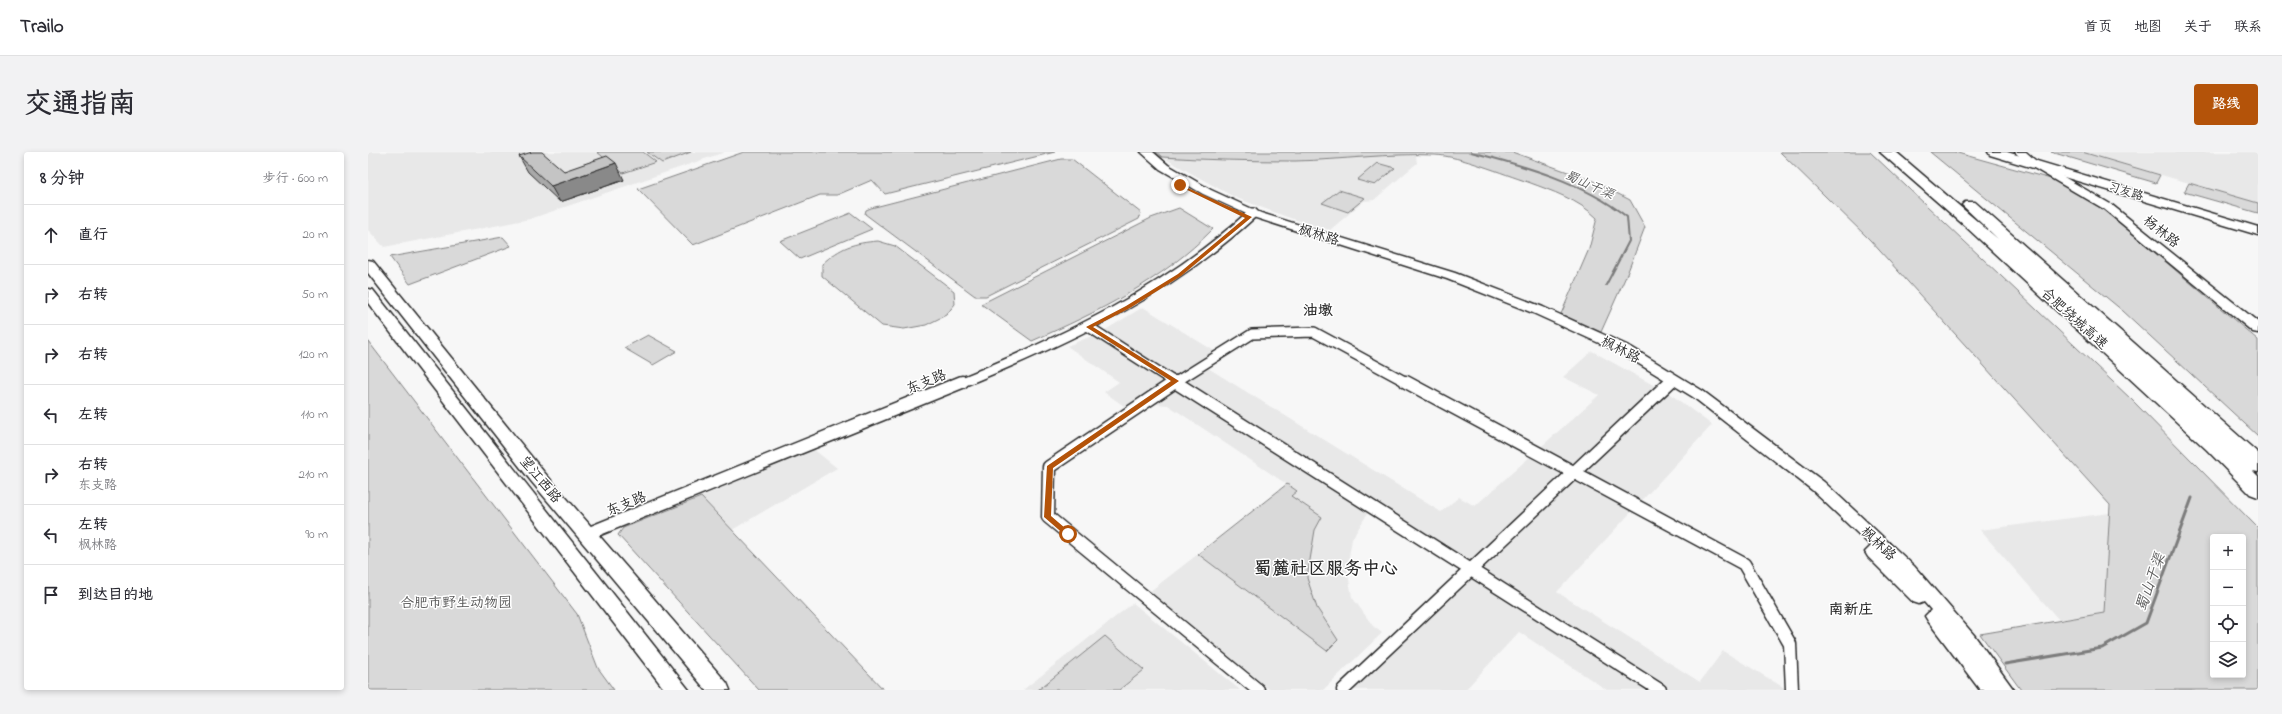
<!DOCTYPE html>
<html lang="zh">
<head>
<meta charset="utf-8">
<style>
  body { margin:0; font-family:"Indie Flower","LXGW WenKai TC",sans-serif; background:#f2f2f3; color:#2b2b33 }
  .controls { position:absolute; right:12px; bottom:12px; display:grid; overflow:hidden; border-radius:4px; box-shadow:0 2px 6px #0003 }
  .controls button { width:36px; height:36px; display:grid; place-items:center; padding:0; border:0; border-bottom:1px solid #e1e1e2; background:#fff; color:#2b2b33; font:20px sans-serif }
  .stop { position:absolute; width:12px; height:12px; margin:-9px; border:3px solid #b45309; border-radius:50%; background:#fff }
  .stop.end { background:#b45309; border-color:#fff; box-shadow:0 1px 4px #0008 }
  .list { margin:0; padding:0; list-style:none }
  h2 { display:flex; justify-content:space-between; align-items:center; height:52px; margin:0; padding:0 16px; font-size:17px }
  h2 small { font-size:13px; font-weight:400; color:#7c7c81 }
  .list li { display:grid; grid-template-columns:26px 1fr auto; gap:12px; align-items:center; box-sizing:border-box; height:60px; padding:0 16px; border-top:1px solid #e1e1e2 }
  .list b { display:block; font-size:15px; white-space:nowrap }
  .list p { margin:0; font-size:13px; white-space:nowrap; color:#7c7c81 }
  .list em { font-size:13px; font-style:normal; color:#7c7c81 }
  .icon { flex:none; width:22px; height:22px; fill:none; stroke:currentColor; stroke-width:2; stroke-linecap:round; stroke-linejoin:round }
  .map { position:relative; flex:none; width:1890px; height:538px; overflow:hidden; border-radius:4px }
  header { display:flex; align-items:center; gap:24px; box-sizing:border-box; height:56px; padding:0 20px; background:#fff; border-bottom:1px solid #e1e1e2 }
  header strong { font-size:19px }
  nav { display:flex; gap:22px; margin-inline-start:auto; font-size:14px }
  .intro { display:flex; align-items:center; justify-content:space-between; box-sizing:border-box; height:96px; padding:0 24px }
  h1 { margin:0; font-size:28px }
  .button { padding:10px 18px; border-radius:4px; background:#b45309; color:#fff; font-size:14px; font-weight:700 }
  main { display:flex; gap:24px; padding:0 24px }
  aside { flex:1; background:#fff; border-radius:4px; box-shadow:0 2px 6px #0003 }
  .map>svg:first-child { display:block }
  .built { fill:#e8e8e8 }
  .green { fill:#d9d9d9; stroke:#828282; fill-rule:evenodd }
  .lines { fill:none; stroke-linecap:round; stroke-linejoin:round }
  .stream-far1 { stroke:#7b7b7b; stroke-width:2 }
  .stream { stroke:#7b7b7b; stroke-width:3 }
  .street-far1-casing { stroke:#2b2b2b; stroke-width:12 }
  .street-casing { stroke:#2b2b2b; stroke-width:15 }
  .secondary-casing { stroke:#2b2b2b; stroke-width:3 }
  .primary-casing { stroke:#2b2b2b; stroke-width:3 }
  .highway-casing { stroke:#2b2b2b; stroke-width:3 }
  .street-far1 { stroke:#fff; stroke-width:9 }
  .street { stroke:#fff; stroke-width:12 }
  .secondary { fill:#fff; fill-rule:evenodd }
  .primary { fill:#fff; fill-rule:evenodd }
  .highway { fill:#fff; fill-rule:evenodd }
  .wall { fill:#a9a9a9; stroke:#2b2b2b }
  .shaded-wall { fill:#898989; stroke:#2b2b2b }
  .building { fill:#c4c4c4; stroke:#2b2b2b }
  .route { fill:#b45309 }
  .labels { text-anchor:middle; stroke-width:3; stroke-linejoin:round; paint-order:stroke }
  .far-street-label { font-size:12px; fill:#2b2b2b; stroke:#fff }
  .far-water-label { font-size:13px; font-style:italic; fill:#5a5a5a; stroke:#fff }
  .street-label { font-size:14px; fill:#2b2b2b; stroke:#fff }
  .park-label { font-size:14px; fill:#565656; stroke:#fff }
  .neighbourhood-label { font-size:15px; font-weight:bold; fill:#2b2b2b; stroke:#fff }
  .water-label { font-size:15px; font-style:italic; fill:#5a5a5a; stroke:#fff }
  .district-label { font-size:18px; font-weight:bold; fill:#2b2b2b; stroke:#fff }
</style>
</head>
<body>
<header>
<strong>Trailo</strong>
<nav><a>首页</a><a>地图</a><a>关于</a><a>联系</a></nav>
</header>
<div class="intro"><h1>交通指南</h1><a class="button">路线</a></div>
<main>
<aside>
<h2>8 分钟<small>步行 · 600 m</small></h2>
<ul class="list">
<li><svg class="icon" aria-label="ahead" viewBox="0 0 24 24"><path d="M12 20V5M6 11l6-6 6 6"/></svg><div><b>直行</b></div><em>20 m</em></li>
<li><svg class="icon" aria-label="right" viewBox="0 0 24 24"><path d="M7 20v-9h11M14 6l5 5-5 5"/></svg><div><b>右转</b></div><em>50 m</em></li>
<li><svg class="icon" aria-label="right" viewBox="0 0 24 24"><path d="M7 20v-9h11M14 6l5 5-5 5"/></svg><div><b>右转</b></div><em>120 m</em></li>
<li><svg class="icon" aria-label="left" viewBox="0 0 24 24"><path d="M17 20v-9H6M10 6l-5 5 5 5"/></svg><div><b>左转</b></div><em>110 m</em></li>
<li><svg class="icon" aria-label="right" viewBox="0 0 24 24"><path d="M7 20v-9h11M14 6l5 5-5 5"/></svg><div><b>右转</b><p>东支路</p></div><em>210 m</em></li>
<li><svg class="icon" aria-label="left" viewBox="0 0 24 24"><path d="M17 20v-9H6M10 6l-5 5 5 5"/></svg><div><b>左转</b><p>枫林路</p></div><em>90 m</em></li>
<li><svg class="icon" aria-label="arrive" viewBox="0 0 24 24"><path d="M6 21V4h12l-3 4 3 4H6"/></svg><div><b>到达目的地</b></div></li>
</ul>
</aside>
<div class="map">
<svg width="1890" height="538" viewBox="0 0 1890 538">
  <rect width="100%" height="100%" fill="#f7f7f7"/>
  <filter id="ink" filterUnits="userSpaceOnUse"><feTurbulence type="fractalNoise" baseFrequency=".025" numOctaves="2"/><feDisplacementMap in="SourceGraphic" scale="8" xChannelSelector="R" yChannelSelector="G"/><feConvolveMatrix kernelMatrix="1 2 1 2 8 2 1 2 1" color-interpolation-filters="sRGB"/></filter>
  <g filter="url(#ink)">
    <!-- built -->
    <g class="built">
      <polygon points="0,0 357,0 162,67 16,95 0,78"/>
      <polygon points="1714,0 1890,0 1890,51 1821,31"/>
      <polygon points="1014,2 1048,4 1049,11 1006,48 996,49 962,78 922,66 866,45 794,5 850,8 928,9"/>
      <polygon points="775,155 856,205 840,216 1073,360 1091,345 1107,354 1231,243 1195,225 1224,199 1305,244 1344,273 1189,440 1332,530 1355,499 1420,538 1239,538 1151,480 1097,538 985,538 1102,425 1001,359 984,387 979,416 984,445 1005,474 1014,481 955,538 902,538 781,440 830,402 960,499 969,488 949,456 939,426 947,378 923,344 929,339 800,253 788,252 769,263 736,240 751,230 699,194 734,180"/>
      <polygon points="444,296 469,316 364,378 333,345"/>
      <polygon points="1742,361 1736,461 1691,468 1612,378"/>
      <polygon points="765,451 872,538 655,538"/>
    </g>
    <!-- green -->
    <g class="green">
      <polygon points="229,0 275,0 288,10 255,21"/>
      <polygon points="279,0 323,0 294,11"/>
      <polygon points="376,0 687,0 517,42 504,28 469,43 452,43 325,93 270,37"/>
      <path d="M788 0H1144L1225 29 1262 48 1277 75 1259 122 1233 180 1193 162 1221 97 1229 66C1211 48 1184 39 1160 30 1135 22 1092 4 1067 3 1020 1 974 8 927 9 883 9 838 8 794 5Z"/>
      <path d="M1412 0H1502L1763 247 1890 376V538H1653L1612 482 1736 461 1742 353 1502 88ZM1845 385H1875V523H1845Z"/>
      <polygon points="1562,0 1586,0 1708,34 1890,188 1890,284 1755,159"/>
      <polygon points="1683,0 1714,0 1792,23 1788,31"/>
      <polygon points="693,7 704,7 773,61 771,67 618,144 607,144 497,62 498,58 503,56"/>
      <polygon points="1009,11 1027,16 1007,33 989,28"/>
      <polygon points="1821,31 1890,51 1890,61 1816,40"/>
      <polygon points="971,38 997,46 980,60 954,51"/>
      <path d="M811 56 845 77C794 129 730 160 664 189L613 152 783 66Z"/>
      <polygon points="483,61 504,77 432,107 412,89"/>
      <polygon points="135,85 143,94 42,132 22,105"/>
      <path d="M510 89 527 94 586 139 587 152 578 163 558 173 536 177 514 174 454 124V112C473 95 485 91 510 89Z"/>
      <polygon points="280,183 309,199 285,213 256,196"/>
      <polygon points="0,189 209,462 230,516 246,538 0,538"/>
      <polygon points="919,332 929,339 923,344 954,365 947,378 939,426 949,456 970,488 959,499 830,402"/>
      <polygon points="333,345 516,538 391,538 250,383 255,376"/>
      <polygon points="737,484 776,518 751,538 670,538"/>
    </g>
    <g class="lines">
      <!-- stream-far1 -->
      <path class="stream-far1" d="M1103 0C1157 14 1215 30 1259 65L1261 89 1238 133"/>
      <!-- stream -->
      <polyline class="stream" points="1637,512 1734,496 1778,471 1824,346"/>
      <!-- street-far1 casing -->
      <g class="street-far1-casing">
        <g id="street-far1">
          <polyline points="721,175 808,231"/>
          <path d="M592 231C699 187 798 141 885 61"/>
          <polyline points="806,231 884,182 946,180 1040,231"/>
          <polyline points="1301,231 1305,227"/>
        </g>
      </g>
      <!-- street casing -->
      <g class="street-casing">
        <g id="street">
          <polyline points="807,230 1292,538"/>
          <polyline points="807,230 681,315 680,365 890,538"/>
          <polyline points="1038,230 1376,412 1422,492 1424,538"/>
          <polyline points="219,382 594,230"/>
          <polyline points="975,538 1302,230"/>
        </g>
      </g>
      <!-- secondary casing -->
      <g class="secondary-casing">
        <g id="secondary">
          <polygon points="773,0 785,0 800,13 843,38 893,61 1087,121 1175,155 1263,195 1335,239 1456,330 1546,414 1606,483 1646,538 1612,538 1560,469 1557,464 1563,458 1556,450 1551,452 1545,450 1500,405 1497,400 1503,394 1444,338 1325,245 1253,201 1165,161 1079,127 885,65 835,42 792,17"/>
          <polygon points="1647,0 1658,0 1667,8 1744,53 1890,170 1890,181 1885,180 1736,57 1659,12"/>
        </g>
      </g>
      <!-- primary casing -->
      <g class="primary-casing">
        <g id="primary">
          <polygon points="1620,0 1639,0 1890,75 1890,83 1622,3"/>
          <polygon points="0,108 5,109 175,319 359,531 362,538 338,538 163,329 0,121"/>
          <polygon points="0,137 5,138 321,538 297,538 0,151"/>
        </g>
      </g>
      <!-- highway casing -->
      <g class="highway-casing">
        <polygon id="highway" points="1512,0 1528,0 1630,87 1594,53 1597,50 1607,50 1890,301 1890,320 1885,319 1890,324 1890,345 1882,342 1839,298 1597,74"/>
      </g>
      <!-- street-far1 -->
      <use href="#street-far1" class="street-far1"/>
      <!-- street -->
      <use href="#street" class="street"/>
      <!-- secondary -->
      <use href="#secondary" class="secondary"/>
      <!-- primary -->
      <use href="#primary" class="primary"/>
      <!-- highway -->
      <use href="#highway" class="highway"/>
    </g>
    <!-- wall -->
    <polygon class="wall" points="151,4 196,19 256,28 192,50 160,20"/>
    <!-- shaded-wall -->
    <polygon class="shaded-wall" points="248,11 256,28 192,50 183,34"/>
    <!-- building -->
    <polygon class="building" points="164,0 174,0 196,19 239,4 248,11 183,34 151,4"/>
  </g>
  <!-- route -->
  <polygon class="route" points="811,32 884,65 813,124 762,156 725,175 811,229 685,316 683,364 704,382 698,384 676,365 679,314 803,229 718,175 758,154 810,122 877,66 811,34"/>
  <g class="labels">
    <!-- far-street labels -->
    <g class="far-street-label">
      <text transform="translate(1758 39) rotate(17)" y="4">习友路</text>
    </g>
    <!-- far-water labels -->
    <g class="far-water-label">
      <text transform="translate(1222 32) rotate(24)" y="5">蜀山干渠</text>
    </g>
    <!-- street labels -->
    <g class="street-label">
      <text transform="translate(1794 79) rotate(39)" y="5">杨林路</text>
      <text transform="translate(951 82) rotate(17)" y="5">枫林路</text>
      <text transform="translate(1707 166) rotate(42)" y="5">合肥绕城高速</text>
      <text transform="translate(1253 197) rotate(27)" y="5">枫林路</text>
      <text transform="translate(558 229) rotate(-22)" y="5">东支路</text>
      <text transform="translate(173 327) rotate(50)" y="5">望江西路</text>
      <text transform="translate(258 351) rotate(-22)" y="5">东支路</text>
      <text transform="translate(1511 391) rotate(43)" y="5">枫林路</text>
    </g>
    <!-- park labels -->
    <g class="park-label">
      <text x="88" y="455">合肥市野生动物园</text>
    </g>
    <!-- neighbourhood labels -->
    <g class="neighbourhood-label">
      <text x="950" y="163">油墩</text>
      <text x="1483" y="462">南新庄</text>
    </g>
    <!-- water labels -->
    <g class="water-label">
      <text transform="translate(1782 430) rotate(-70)" y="5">蜀山干渠</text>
    </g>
    <!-- district labels -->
    <g class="district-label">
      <text x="958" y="422">蜀麓社区服务中心</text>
    </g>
  </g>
</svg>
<div class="controls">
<button>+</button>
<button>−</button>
<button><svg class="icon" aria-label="locate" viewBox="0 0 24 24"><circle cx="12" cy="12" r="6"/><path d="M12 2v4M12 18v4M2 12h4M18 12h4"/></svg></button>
<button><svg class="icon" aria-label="layers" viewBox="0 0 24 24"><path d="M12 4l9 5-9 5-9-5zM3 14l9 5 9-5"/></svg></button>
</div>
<div class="stop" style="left:700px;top:382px"></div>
<div class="stop end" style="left:812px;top:33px"></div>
</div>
</main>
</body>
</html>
